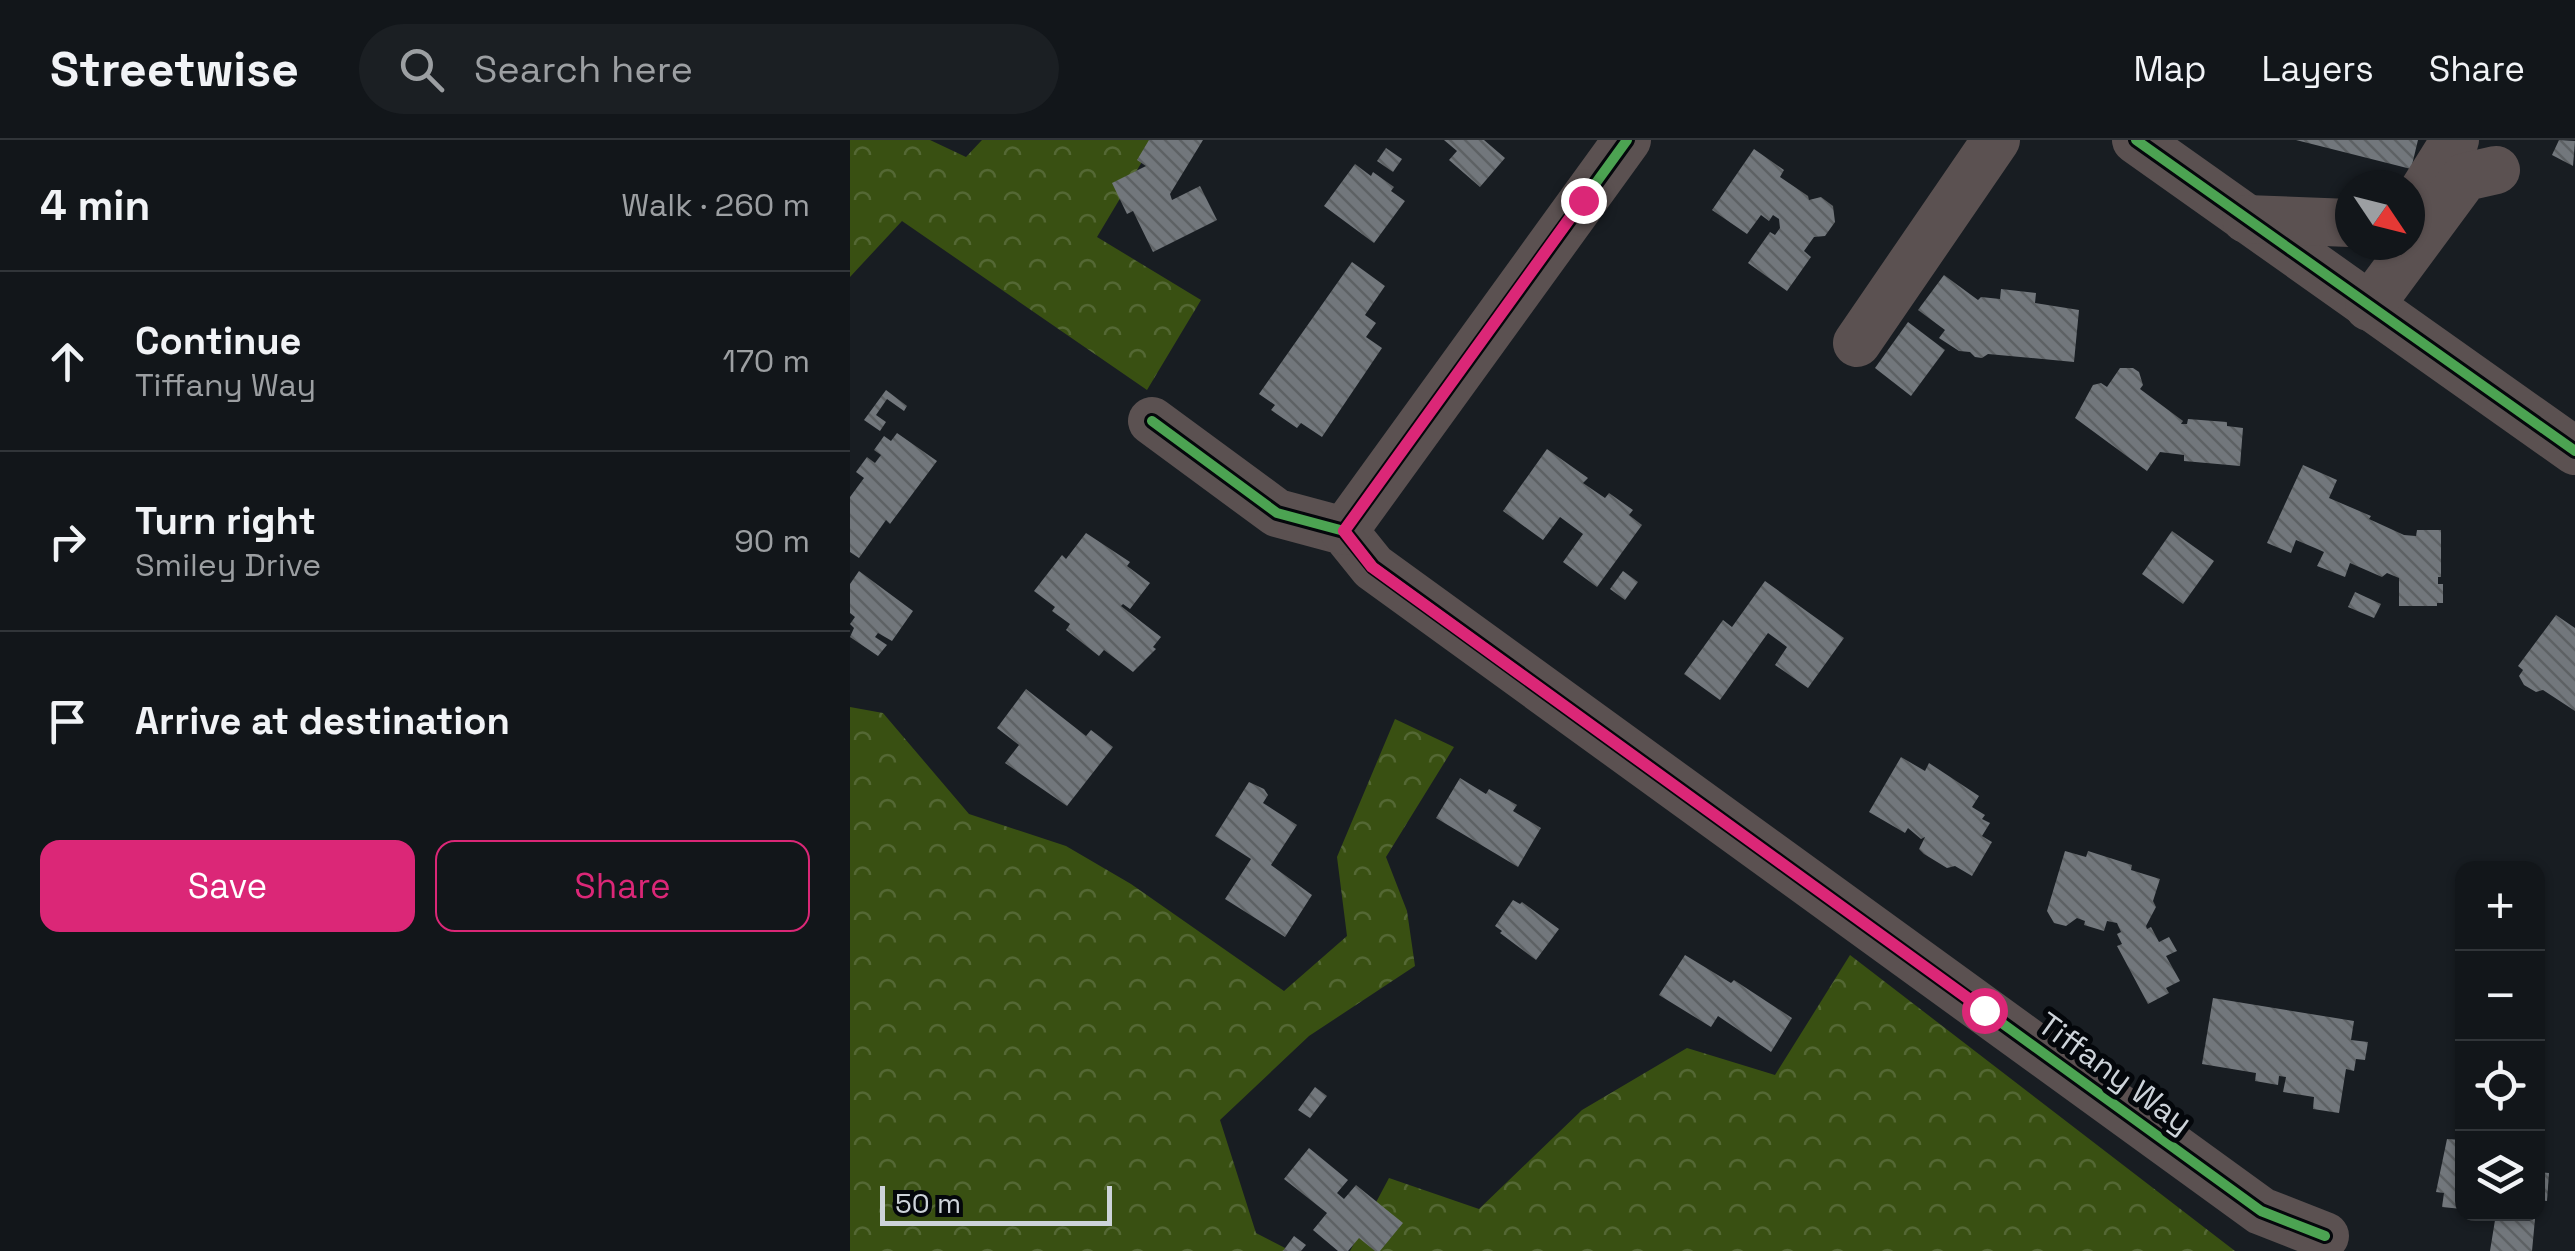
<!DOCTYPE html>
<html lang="en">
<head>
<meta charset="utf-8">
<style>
  body { margin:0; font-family:"Space Grotesk",sans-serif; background:#1b1f23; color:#f1f3f6 }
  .controls { position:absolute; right:30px; bottom:30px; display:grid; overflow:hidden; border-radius:20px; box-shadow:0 2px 8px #0004 }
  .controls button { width:90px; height:90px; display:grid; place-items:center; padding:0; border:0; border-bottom:2px solid #313539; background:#12161a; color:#f1f3f6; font:50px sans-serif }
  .compass { position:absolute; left:1485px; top:30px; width:90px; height:90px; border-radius:50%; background:#12161a; box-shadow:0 2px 8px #0004; rotate:125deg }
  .scale { position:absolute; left:30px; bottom:25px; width:232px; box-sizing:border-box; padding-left:10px; border:5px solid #cdd3d9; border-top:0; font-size:28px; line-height:35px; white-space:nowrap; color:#cdd3d9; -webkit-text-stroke:8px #04070b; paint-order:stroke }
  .stop { position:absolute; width:30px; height:30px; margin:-22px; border:8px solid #db2777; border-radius:50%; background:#fff }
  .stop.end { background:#db2777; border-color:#fff; box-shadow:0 2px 10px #0008 }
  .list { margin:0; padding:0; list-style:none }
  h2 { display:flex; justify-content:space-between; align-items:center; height:130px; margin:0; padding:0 40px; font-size:42px }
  h2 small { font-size:32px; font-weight:400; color:#9c9fa2 }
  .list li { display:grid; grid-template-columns:65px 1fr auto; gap:30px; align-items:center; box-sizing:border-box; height:180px; padding:0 40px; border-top:2px solid #313539 }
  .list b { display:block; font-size:38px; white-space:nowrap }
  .list p { margin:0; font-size:32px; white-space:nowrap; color:#9c9fa2 }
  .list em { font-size:32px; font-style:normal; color:#9c9fa2 }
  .actions { display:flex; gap:20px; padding:30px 40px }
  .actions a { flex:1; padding:22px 0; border:2px solid #db2777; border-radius:20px; text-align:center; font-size:35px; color:#db2777 }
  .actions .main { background:#db2777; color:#fff }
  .icon { flex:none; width:55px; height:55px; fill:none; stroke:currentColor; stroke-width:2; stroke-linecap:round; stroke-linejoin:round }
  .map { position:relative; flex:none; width:1725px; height:1111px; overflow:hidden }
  header { display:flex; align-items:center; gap:60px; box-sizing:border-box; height:140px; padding:0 50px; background:#12161a; border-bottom:2px solid #313539 }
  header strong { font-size:48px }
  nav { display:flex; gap:55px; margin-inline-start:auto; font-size:35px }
  .search { width:700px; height:90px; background:#1b1f23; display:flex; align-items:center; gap:25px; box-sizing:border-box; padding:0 35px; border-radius:55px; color:#9c9fa2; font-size:38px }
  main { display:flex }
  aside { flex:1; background:#12161a }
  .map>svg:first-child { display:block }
  .forest { fill:url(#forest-crowns) }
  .building { fill:url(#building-back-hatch) }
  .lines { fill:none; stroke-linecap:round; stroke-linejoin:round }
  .minor { stroke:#5b5151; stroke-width:48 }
  .cycleway-casing { stroke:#04070b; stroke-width:16 }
  .cycleway { stroke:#4ca352; stroke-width:10 }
  .route { stroke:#db2777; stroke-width:12 }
  .labels { text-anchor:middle; stroke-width:10; stroke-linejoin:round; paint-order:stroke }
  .street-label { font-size:32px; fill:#cdd3d9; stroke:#04070b }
</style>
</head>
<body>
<header>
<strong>Streetwise</strong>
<div class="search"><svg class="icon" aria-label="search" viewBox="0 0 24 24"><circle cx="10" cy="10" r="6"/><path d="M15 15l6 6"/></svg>Search here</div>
<nav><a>Map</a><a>Layers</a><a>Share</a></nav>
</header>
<main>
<aside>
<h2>4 min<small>Walk · 260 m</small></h2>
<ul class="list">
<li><svg class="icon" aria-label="ahead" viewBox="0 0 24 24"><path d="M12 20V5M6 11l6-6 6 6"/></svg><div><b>Continue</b><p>Tiffany Way</p></div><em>170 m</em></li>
<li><svg class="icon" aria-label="right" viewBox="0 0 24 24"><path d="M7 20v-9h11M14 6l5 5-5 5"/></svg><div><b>Turn right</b><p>Smiley Drive</p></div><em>90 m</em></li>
<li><svg class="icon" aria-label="arrive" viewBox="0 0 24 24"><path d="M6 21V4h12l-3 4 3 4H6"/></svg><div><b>Arrive at destination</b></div></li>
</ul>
<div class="actions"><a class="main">Save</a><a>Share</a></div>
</aside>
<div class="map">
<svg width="1725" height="1111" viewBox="0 0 1725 1111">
  <defs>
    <pattern id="forest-crowns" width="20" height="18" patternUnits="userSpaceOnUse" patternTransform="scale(2.5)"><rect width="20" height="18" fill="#395012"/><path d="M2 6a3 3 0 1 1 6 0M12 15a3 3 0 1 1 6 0" fill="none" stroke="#546834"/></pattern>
    <pattern id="building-back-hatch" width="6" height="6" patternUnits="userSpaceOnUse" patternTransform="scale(2.5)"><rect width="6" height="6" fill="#72777c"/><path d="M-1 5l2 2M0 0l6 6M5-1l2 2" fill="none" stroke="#5d6164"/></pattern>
  </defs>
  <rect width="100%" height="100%" fill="#181d22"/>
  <!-- forest -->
  <g class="forest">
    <polygon points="0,0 80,0 116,17 132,0 305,0 247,97 351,160 297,250 52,81 0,137"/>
    <polygon points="0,567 33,573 119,674 216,706 281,744 434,851 497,796 487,717 545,579 604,607 536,717 557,771 565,826 459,896 370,980 406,1093 441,1111 0,1111"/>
    <polygon points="1000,815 1385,1111 500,1111 539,1038 629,1069 732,970 837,908 925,935"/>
  </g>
  <!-- building -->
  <g class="building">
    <polygon points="299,0 353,0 320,54 322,60 350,46 367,80 303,112 283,71 277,74 262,43 296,26 287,20"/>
    <polygon points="594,0 634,0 655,18 630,47 599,20 607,11"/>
    <polygon points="1446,0 1568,0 1561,29"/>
    <polygon points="1709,0 1725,1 1723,26 1702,15"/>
    <polygon points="536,8 552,19 543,32 527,21"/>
    <polygon points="904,9 934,30 930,37 958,56 959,60 971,57 983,66 985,82 975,96 964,97 954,111 961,117 937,151 898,123 920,92 925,95 930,88 929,79 923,75 919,81 911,75 897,94 862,70"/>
    <polygon points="505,24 521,36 523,32 544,47 541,51 555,61 524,103 474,66"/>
    <polygon points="502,122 535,146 515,175 526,183 516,197 532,208 472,297 451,283 447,288 421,270 425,265 409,254"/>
    <polygon points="1094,135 1128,160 1131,157 1150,159 1151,149 1186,153 1185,163 1229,170 1224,222 1138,214 1132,218 1125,217 1120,212 1109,211 1089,198 1095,190 1068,170"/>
    <polygon points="1058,182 1095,210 1061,256 1025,228"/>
    <polygon points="1270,228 1283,228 1289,232 1293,245 1290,249 1333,281 1331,284 1337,284 1338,279 1377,282 1377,286 1393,288 1390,326 1334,321 1334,315 1310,312 1297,331 1225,278 1243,245 1251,243 1257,247"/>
    <polygon points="36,250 57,266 54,271 37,259 26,275 36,282 30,291 14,280"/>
    <polygon points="47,293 87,321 40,384 36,380 9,418 0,412 0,357 14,338 6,332 17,317 25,323 31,315 24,310 34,296 41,301"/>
    <polygon points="697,309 738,338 733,343 755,358 759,353 783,370 779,375 792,385 747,447 713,422 733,394 710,377 693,400 653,371"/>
    <polygon points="1453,325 1487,340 1479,358 1521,376 1519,379 1554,395 1566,396 1567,390 1591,390 1591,437 1588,437 1588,444 1593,444 1593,463 1587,463 1587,466 1549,466 1549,438 1537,433 1532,437 1500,423 1495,437 1467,426 1474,412 1465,408 1446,400 1441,413 1417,403"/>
    <polygon points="1322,391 1364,421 1333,464 1292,434"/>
    <polygon points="236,393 280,422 277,426 300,443 280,469 273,464 271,466 311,497 303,507 306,509 283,532 254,510 249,516 216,490 220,484 202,471 205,467 184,451 212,415 216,419"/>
    <polygon points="9,431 63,471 42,501 28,493 25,497 37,505 28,516 0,497 4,488 0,484 5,477 0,473 0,444"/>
    <polygon points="773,431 788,442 775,460 760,449"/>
    <polygon points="915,441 994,498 958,548 925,525 937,507 918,493 870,560 834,534 873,480 882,487"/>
    <polygon points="1505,452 1531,464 1524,478 1498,467"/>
    <polygon points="1706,475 1725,488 1725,571 1693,550 1686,552 1674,545 1669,536 1673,530 1668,526"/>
    <polygon points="176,549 236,596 241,590 263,607 217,666 155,623 169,605 147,588"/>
    <polygon points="1051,617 1075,631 1079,623 1129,656 1122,667 1135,675 1132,679 1140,683 1132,696 1142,702 1122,736 1105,726 1097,728 1074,714 1069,709 1075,697 1071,699 1058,688 1055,693 1019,672"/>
    <polygon points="610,638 636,654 639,649 667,665 663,671 691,688 668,727 586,678"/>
    <polygon points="399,642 414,649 418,655 413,663 447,685 421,725 462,755 435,797 375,759 401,719 365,696"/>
    <polygon points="1215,711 1236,717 1238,711 1282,725 1281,730 1310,739 1303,761 1306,767 1296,786 1297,789 1301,787 1309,802 1319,797 1327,811 1316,816 1330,841 1316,848 1319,853 1298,864 1267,806 1272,804 1267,794 1271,792 1267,783 1257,781 1254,791 1234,785 1235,781 1227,778 1216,786 1204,783 1197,771"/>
    <polygon points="663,760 670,764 672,762 709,789 686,820 650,793 652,791 645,786"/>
    <polygon points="835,815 881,843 884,840 942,878 921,912 868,876 861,887 809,855"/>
    <polygon points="1363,858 1504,881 1501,900 1518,902 1515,920 1506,919 1504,931 1496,929 1489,973 1463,969 1464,957 1433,952 1436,937 1429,936 1428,945 1405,941 1406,933 1352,924"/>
    <polygon points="465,947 477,956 460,978 448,970"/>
    <polygon points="1597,999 1612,1000 1612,1069 1592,1067 1594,1053 1586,1052"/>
    <polygon points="459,1008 498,1040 487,1053 494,1059 506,1045 553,1083 530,1111 525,1111 509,1098 498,1111 488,1111 463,1090 477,1073 434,1039"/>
    <polygon points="1688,1032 1699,1033 1697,1061 1688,1060"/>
    <polygon points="1646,1074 1675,1074 1675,1078 1685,1079 1682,1111 1640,1111"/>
    <polygon points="444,1096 456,1105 451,1111 433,1111"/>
  </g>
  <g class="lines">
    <!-- minor -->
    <g class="minor">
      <polyline points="1286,0 1725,311"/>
      <polyline points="1565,64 1605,0"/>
      <polyline points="1396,79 1500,83"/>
      <polyline points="1519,167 1615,37 1646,30"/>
      <polyline points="1007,203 1146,0"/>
      <polyline points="302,281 427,373 494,391 523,427 1411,1071 1475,1096"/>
      <polyline points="494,391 777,0"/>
    </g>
    <!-- cycleway casing -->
    <g class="cycleway-casing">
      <g id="cycleway">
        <polyline points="1286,0 1725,311"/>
        <polyline points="302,281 427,373 494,391 523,427 1411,1071 1475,1096"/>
        <polyline points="494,391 777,0"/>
      </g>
    </g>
    <!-- cycleway -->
    <use href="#cycleway" class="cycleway"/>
  </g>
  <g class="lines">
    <!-- route -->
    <polyline class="route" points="733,60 494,391 522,427 1134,870"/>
  </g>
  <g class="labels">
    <!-- street labels -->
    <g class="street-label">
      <text transform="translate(1265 933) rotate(36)" y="11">Tiffany Way</text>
    </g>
  </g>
</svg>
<div class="controls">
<button>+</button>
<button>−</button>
<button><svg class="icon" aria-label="locate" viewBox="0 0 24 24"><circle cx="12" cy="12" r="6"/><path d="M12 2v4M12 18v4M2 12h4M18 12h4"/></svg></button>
<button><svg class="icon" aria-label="layers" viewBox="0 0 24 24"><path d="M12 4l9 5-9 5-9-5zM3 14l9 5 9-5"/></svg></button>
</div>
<svg class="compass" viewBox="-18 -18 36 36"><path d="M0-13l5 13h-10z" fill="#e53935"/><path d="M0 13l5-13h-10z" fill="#9c9fa2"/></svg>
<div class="scale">50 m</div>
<div class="stop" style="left:1134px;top:870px"></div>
<div class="stop end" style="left:733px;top:60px"></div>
</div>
</main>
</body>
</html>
